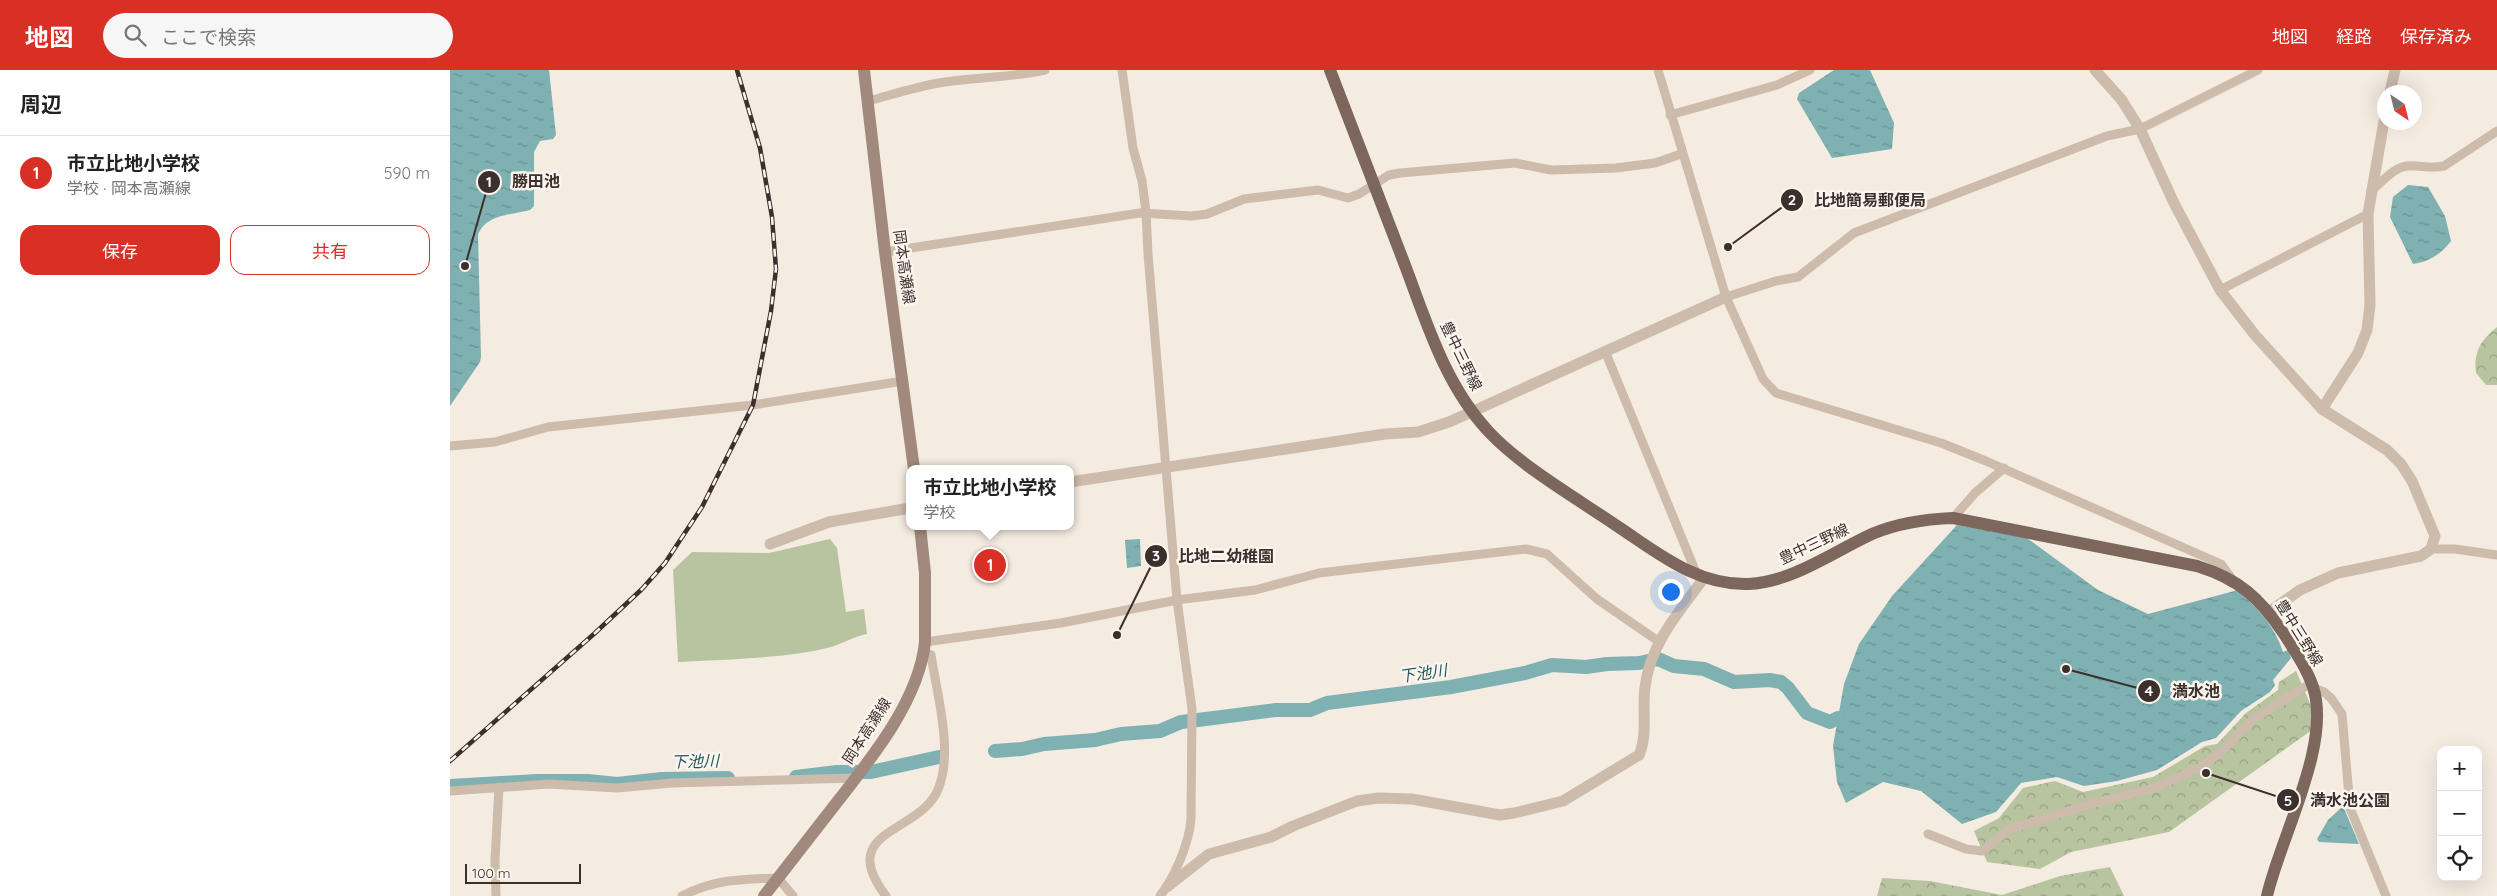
<!DOCTYPE html>
<html lang="ja">
<head>
<meta charset="utf-8">
<style>
  body { margin:0; font-family:Quicksand,"Noto Sans JP",sans-serif; background:#f6f6f6; color:#222 }
  .controls { position:absolute; right:15px; bottom:15px; display:grid; overflow:hidden; border-radius:10px; box-shadow:0 5px 20px #0002 }
  .controls button { width:45px; height:45px; display:grid; place-items:center; padding:0; border:0; border-bottom:1px solid #e0e0e0; background:#fff; color:#222; font:25px sans-serif }
  .compass { position:absolute; left:1927px; top:15px; width:45px; height:45px; border-radius:50%; background:#fff; box-shadow:0 5px 20px #0002; rotate:145deg }
  .scale { position:absolute; left:15px; bottom:12px; width:116px; box-sizing:border-box; padding-left:5px; border:2px solid #3b302b; border-top:0; font-size:14px; line-height:18px; white-space:nowrap; color:#3b302b; -webkit-text-stroke:4px #fbf5ee; paint-order:stroke }
  .you { position:absolute; left:1220px; top:521px; width:18px; height:18px; margin:-12px; border:4px solid #fff; border-radius:50%; background:#1a73e8; box-shadow:0 0 0 8px #1a73e833 }
  .badge { display:grid; place-items:center; width:32px; height:32px; border-radius:50%; background:#d93025; color:#fff; font-size:16px; font-weight:700 }
  .pin { position:absolute; translate:-50% -50%; border:2px solid #fff; box-shadow:0 1px 5px #0006 }
  .popup { position:absolute; left:456px; top:395px; width:168px; height:65px; box-sizing:border-box; display:grid; place-content:center; border-radius:10px; background:#fff; filter:drop-shadow(0 1px 4px #0005); font-size:16px; white-space:nowrap; color:#767676 }
  .popup b { font-size:19px; color:#222 }
  .popup::after { content:''; position:absolute; left:50%; top:100%; margin-left:-10px; border:10px solid transparent; border-top-color:#fff }
  .list { margin:0; padding:0; list-style:none }
  h2 { display:flex; justify-content:space-between; align-items:center; height:65px; margin:0; padding:0 20px; font-size:21px }
  h2 small { font-size:16px; font-weight:400; color:#767676 }
  .list li { display:grid; grid-template-columns:32px 1fr auto; gap:15px; align-items:center; box-sizing:border-box; height:75px; padding:0 20px; border-top:1px solid #e0e0e0 }
  .list b { display:block; font-size:19px; white-space:nowrap }
  .list p { margin:0; font-size:16px; white-space:nowrap; color:#767676 }
  .list em { font-size:16px; font-style:normal; color:#767676 }
  .actions { display:flex; gap:10px; padding:15px 20px }
  .actions a { flex:1; padding:11px 0; border:1px solid #d93025; border-radius:15px; text-align:center; font-size:18px; color:#d93025 }
  .actions .main { background:#d93025; color:#fff }
  .icon { flex:none; width:28px; height:28px; fill:none; stroke:currentColor; stroke-width:2; stroke-linecap:round; stroke-linejoin:round }
  .map { position:relative; flex:none; width:2047px; height:826px; overflow:hidden }
  header { display:flex; align-items:center; gap:30px; box-sizing:border-box; height:70px; padding:0 25px; background:#d93025; color:#fff }
  header strong { font-size:24px }
  nav { display:flex; gap:28px; margin-inline-start:auto; font-size:18px }
  .search { width:350px; height:45px; background:#f6f6f6; display:flex; align-items:center; gap:12px; box-sizing:border-box; padding:0 18px; border-radius:28px; color:#767676; font-size:19px }
  main { display:flex }
  aside { flex:1; background:#fff }
  .map>svg:first-child { display:block }
  .forest { fill:url(#forest-crowns) }
  .pitch { fill:#b8c4a0 }
  .water { fill:url(#water-ripples) }
  .lines { fill:none; stroke-linecap:round; stroke-linejoin:round }
  .river { stroke:#7fb0b2; stroke-width:14 }
  .minor { stroke:#cdbbac; stroke-width:9 }
  .tertiary { stroke:#cdbbac; stroke-width:11 }
  .secondary { stroke:#a18a7d; stroke-width:12 }
  .primary { stroke:#7d675c; stroke-width:12 }
  .rail-casing { stroke:#3b302b; stroke-width:4.5 }
  .rail { stroke:#fbf5ee; stroke-width:2.5; stroke-dasharray:8; stroke-linecap:butt }
  .labels { text-anchor:middle; stroke-width:5; stroke-linejoin:round; paint-order:stroke }
  .street-label { font-size:15px; fill:#3b302b; stroke:#fbf5ee }
  .water-label { font-size:16px; font-style:italic; fill:#1f5a5e; stroke:#fbf5ee }
  .leader { fill:none; stroke:#3b302b; stroke-width:2 }
  .callout-dot { fill:#3b302b; stroke:#fbf5ee; stroke-width:2 }
  .mark-label { font-size:15px; text-anchor:middle; font-weight:bold; fill:#fff }
  .callout-label { font-size:16px; text-anchor:middle; font-weight:bold; fill:#3b302b; stroke:#fbf5ee; stroke-width:5; stroke-linejoin:round; paint-order:stroke }
</style>
</head>
<body>
<header>
<strong>地図</strong>
<div class="search"><svg class="icon" aria-label="search" viewBox="0 0 24 24"><circle cx="10" cy="10" r="6"/><path d="M15 15l6 6"/></svg>ここで検索</div>
<nav><a>地図</a><a>経路</a><a>保存済み</a></nav>
</header>
<main>
<aside>
<h2>周辺<small></small></h2>
<ul class="list">
<li><span class="badge">1</span><div><b>市立比地小学校</b><p>学校 · 岡本高瀬線</p></div><em>590 m</em></li>
</ul>
<div class="actions"><a class="main">保存</a><a>共有</a></div>
</aside>
<div class="map">
<svg width="2047" height="826" viewBox="0 0 2047 826">
  <defs>
    <pattern id="forest-crowns" width="20" height="18" patternUnits="userSpaceOnUse" patternTransform="scale(1.25)"><rect width="20" height="18" fill="#b8c4a0"/><path d="M2 6a3 3 0 1 1 6 0M12 15a3 3 0 1 1 6 0" fill="none" stroke="#97a083"/></pattern>
    <pattern id="water-ripples" width="26" height="14" patternUnits="userSpaceOnUse" patternTransform="scale(1.25)"><rect width="26" height="14" fill="#7fb0b2"/><path d="M2 4q2-2 4 0t4 0M15 11q2-2 4 0t4 0" fill="none" stroke="#699091"/></pattern>
  </defs>
  <rect width="100%" height="100%" fill="#f4ebe1"/>
  <!-- forest -->
  <g class="forest">
    <path d="M2047 257V315H2036L2026 303C2023 282 2031 270 2047 257Z"/>
    <polygon points="1846,601 1861,636 1862,660 1719,762 1621,782 1590,799 1537,792 1524,761 1549,748 1573,718 1605,711 1633,722 1703,707 1755,676 1767,674 1796,643 1828,620 1829,612"/>
    <polygon points="1660,797 1674,826 1427,826 1432,808 1480,811 1552,825 1610,806"/>
  </g>
  <!-- pitch -->
  <path class="pitch" d="M380 469 387 478 396 542 414 539 417 564C402 567 394 573 381 577 334 589 277 589 228 592L223 500 242 482 319 483Z"/>
  <!-- water -->
  <g class="water">
    <path d="M0 0H99L106 65 103 69 90 71 84 82V136L80 140C60 145 35 145 28 165L31 287 30 292 0 336Z"/>
    <polygon points="1384,0 1420,0 1444,53 1442,79 1382,88 1347,29 1349,23"/>
    <path d="M1958 115 1978 117 1995 146 2001 171C1990 185 1980 191 1963 194L1940 147 1943 127Z"/>
    <path d="M1507 455 1577 468 1648 520 1698 544 1788 520C1807 538 1825 556 1833 582L1838 580 1841 588 1823 610 1825 615 1820 622 1791 641 1766 668 1752 672 1707 700 1667 711 1634 716 1607 707 1571 713 1546 742 1512 754 1471 721 1433 712 1396 733 1387 712 1383 676 1394 614 1409 574 1442 526Z"/>
    <polygon points="690,469 691,496 677,498 675,470"/>
    <polygon points="1893,736 1909,774 1869,772 1867,769 1878,750"/>
  </g>
  <g class="lines">
    <!-- river -->
    <g class="river">
      <polyline points="545,681 572,679 594,674 645,670 671,664 710,661 731,652 748,650 826,640 860,640 877,633 1001,617 1075,603 1102,595 1136,597 1157,594 1189,593 1208,589 1224,596 1254,599 1284,612 1320,610 1331,612 1338,618 1357,643 1380,652 1388,648"/>
      <polyline points="346,707 387,702 421,702 489,687"/>
      <polyline points="0,716 87,711 138,711 167,714 212,709 278,708"/>
    </g>
    <!-- minor -->
    <g class="minor">
      <polyline points="672,0 683,78 692,111 696,142 698,184 727,530 805,520 869,503 1076,479 1097,484 1147,529 1208,571"/>
      <polyline points="1208,0 1276,227 1313,309 1326,323 1491,373 1536,391 1771,494 1782,509"/>
      <path d="M418 31C441 25 465 17 489 13 524 7 560 8 595 0"/>
      <polyline points="1220,45 1327,15 1360,0"/>
      <path d="M1921 121C1931 113 1944 97 1957 96 1970 95 1981 99 1994 96L2047 61"/>
      <polyline points="435,182 690,143 742,146 757,144 794,129 868,120 898,128 909,124 939,105 950,103 1065,93 1101,100 1166,98 1205,93 1231,84"/>
      <polyline points="1770,220 1918,144"/>
      <polyline points="1276,227 1326,211 1348,207 1404,163 1657,66 1690,59 1808,0"/>
      <polyline points="1155,281 1247,505"/>
      <polyline points="0,376 45,372 98,357 303,335 453,311"/>
      <polyline points="1503,448 1525,423 1554,398"/>
      <polyline points="1981,479 2005,479 2047,485"/>
      <path d="M475 572 611 553 727 530 742 639 741 749C739 774 725 806 710 826"/>
      <polyline points="1863,618 1874,622 1881,628 1892,644 1900,738 1936,826"/>
      <polyline points="0,721 99,714 167,718 222,713 406,708"/>
      <polyline points="1478,764 1516,779 1532,781 1560,759 1641,734 1704,718 1751,697 1772,681 1802,650 1861,613"/>
      <polyline points="46,826 45,790 49,717"/>
      <path d="M232 826C265 809 292 809 328 808L343 826"/>
      <path d="M436 826C384 758 473 764 489 717 503 680 487 624 481 585L474 582"/>
    </g>
    <!-- tertiary -->
    <g class="tertiary">
      <polyline points="1645,0 1671,29 1690,59 1724,133 1770,220 1805,265 1872,339 1937,380 1951,394 1962,411 1985,466 1981,479 1971,486 1888,503 1850,520 1819,542"/>
      <polyline points="1940,22 1945,0"/>
      <polyline points="1872,339 1908,283 1917,260 1920,235 1918,144 1934,51"/>
      <polyline points="620,412 935,364 968,362 999,352 1276,227"/>
      <polyline points="320,474 379,452 460,438"/>
      <path d="M717 817 759 784 821 767 843 756 907 731 928 728 962 729 1050 745 1064 743 1113 731 1189 685C1198 665 1192 639 1195 617 1200 574 1229 542 1254 508"/>
    </g>
    <!-- secondary -->
    <g class="secondary">
      <polyline points="414,0 435,182 464,399"/>
      <path d="M314 826C337 796 361 766 384 736 420 690 469 631 475 572V503L470 456"/>
    </g>
    <!-- primary -->
    <path class="primary" d="M880 0C904 63 929 127 953 190 976 250 994 314 1039 362 1073 398 1128 429 1170 458 1209 484 1248 516 1299 514 1342 512 1383 482 1422 464 1448 453 1475 449 1503 448L1747 496C1789 509 1810 528 1834 564 1845 581 1857 599 1863 617 1882 674 1830 768 1817 826"/>
    <!-- rail casing -->
    <g class="rail-casing">
      <polyline id="rail" points="0,691 145,563 192,519 215,493 252,437 303,335 321,241 326,199 322,147 310,78 287,0"/>
    </g>
    <!-- rail -->
    <use href="#rail" class="rail"/>
  </g>
  <g class="labels">
    <!-- street labels -->
    <g class="street-label">
      <text transform="translate(454 197) rotate(82)" y="5">岡本高瀬線</text>
      <text transform="translate(1011 286) rotate(64)" y="5">豊中三野線</text>
      <text transform="translate(1364 474) rotate(-25)" y="5">豊中三野線</text>
      <text transform="translate(1849 563) rotate(58)" y="5">豊中三野線</text>
      <text transform="translate(417 661) rotate(-57)" y="5">岡本高瀬線</text>
    </g>
    <!-- water labels -->
    <g class="water-label">
      <text transform="translate(973 603) rotate(-8)" y="6">下池川</text>
      <text transform="translate(245 691) rotate(-1)" y="6">下池川</text>
    </g>
  </g>
  <!-- callouts -->
  <path class="leader" d="M15 196L39 112M1278 177L1342 130M667 565L706 486M1616 599L1699 621M1756 703L1838 730"/>
  <g class="callout-dot">
    <circle cx="15" cy="196" r="5"/>
    <circle cx="1278" cy="177" r="5"/>
    <circle cx="667" cy="565" r="5"/>
    <circle cx="1616" cy="599" r="5"/>
    <circle cx="1756" cy="703" r="5"/>
    <circle cx="39" cy="112" r="12"/>
    <circle cx="1342" cy="130" r="12"/>
    <circle cx="706" cy="486" r="12"/>
    <circle cx="1699" cy="621" r="12"/>
    <circle cx="1838" cy="730" r="12"/>
  </g>
  <g class="mark-label">
    <text x="39" y="117">1</text>
    <text x="1342" y="135">2</text>
    <text x="706" y="491">3</text>
    <text x="1699" y="626">4</text>
    <text x="1838" y="736">5</text>
  </g>
  <g class="callout-label">
    <text x="86" y="117">勝田池</text>
    <text x="1420" y="136">比地簡易郵便局</text>
    <text x="776" y="492">比地二幼稚園</text>
    <text x="1746" y="627">満水池</text>
    <text x="1900" y="736">満水池公園</text>
  </g>
</svg>
<div class="controls">
<button>+</button>
<button>−</button>
<button><svg class="icon" aria-label="locate" viewBox="0 0 24 24"><circle cx="12" cy="12" r="6"/><path d="M12 2v4M12 18v4M2 12h4M18 12h4"/></svg></button>
</div>
<svg class="compass" viewBox="-18 -18 36 36"><path d="M0-13l5 13h-10z" fill="#e53935"/><path d="M0 13l5-13h-10z" fill="#767676"/></svg>
<div class="scale">100 m</div>
<div class="you"></div>
<div class="pin badge" style="left:540px;top:495px">1</div>
<div class="popup"><b>市立比地小学校</b>学校</div>
</div>
</main>
</body>
</html>
